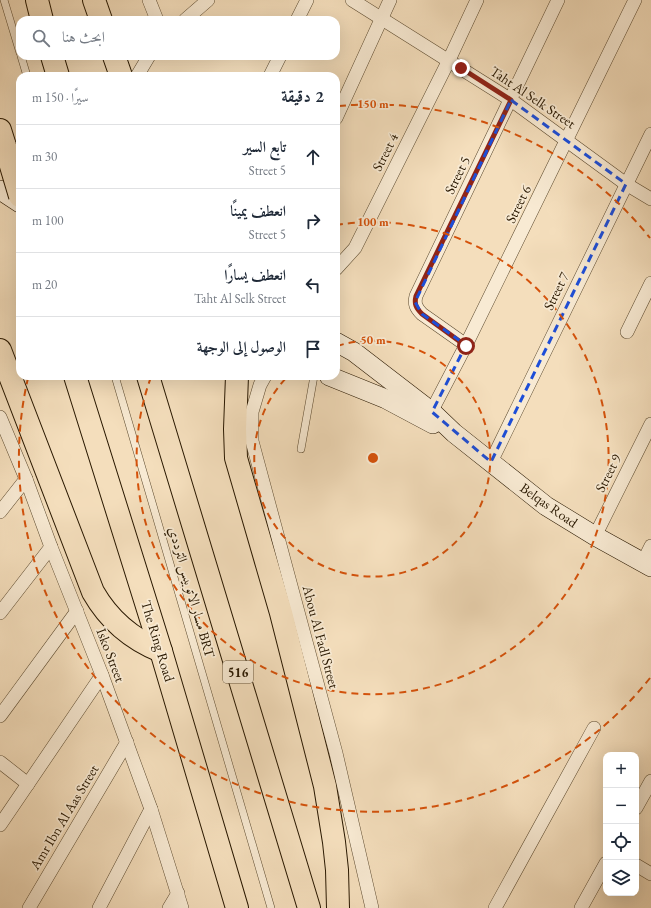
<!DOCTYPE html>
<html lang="ar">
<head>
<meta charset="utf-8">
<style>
  body { margin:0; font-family:"EB Garamond",Amiri,serif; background:#f2f2f3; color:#1f2937; direction:rtl }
  .controls { position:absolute; right:12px; bottom:12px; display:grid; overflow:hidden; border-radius:8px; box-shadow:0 4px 16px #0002 }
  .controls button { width:36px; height:36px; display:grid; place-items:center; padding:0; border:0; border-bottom:1px solid #e0e1e3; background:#fff; color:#1f2937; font:20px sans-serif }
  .stop { position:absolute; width:12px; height:12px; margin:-9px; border:3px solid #8f2418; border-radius:50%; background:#fff }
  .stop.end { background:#8f2418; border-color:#fff; box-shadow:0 1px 4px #0008 }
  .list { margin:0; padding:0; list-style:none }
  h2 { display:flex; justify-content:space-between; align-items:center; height:52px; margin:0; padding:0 16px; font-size:17px }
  h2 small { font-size:13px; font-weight:400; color:#747a83 }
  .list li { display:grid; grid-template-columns:26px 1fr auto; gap:12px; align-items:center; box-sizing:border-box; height:64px; padding:0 16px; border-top:1px solid #e0e1e3 }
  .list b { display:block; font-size:15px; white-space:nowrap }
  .list p { margin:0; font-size:13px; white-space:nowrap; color:#747a83 }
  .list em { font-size:13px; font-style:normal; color:#747a83 }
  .icon { flex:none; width:22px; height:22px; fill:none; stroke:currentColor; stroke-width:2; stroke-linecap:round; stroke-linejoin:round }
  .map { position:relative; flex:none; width:651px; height:908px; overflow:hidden; direction:ltr }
  .search { position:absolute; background:#fff; box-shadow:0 4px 16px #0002; left:16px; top:16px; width:324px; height:44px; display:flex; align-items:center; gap:10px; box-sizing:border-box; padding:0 14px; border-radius:12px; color:#747a83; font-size:15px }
  .panel { position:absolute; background:#fff; box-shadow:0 4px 16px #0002; left:16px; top:72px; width:324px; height:308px; border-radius:12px; direction:rtl }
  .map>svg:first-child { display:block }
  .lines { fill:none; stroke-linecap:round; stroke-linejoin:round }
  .service-casing { stroke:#5c4a2f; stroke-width:8 }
  .minor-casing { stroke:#5c4a2f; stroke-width:14 }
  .secondary-casing { stroke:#291800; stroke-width:20 }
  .motorway-casing { stroke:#291800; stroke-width:24 }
  .service { stroke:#f8ead3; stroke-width:7 }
  .minor { stroke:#f8ead3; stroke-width:13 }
  .secondary { stroke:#f8ead3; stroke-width:19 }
  .motorway { stroke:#f4debc; stroke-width:22 }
  .motorway-bridge-casing { stroke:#291800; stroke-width:24; stroke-linecap:butt }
  .motorway-bridge { stroke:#f4debc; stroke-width:22 }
  .route { stroke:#8f2418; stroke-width:5 }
  .marked { fill:none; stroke:#1d4ed8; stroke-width:3; stroke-dasharray:8 5; stroke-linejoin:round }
  .ring { fill:none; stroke:#d5520b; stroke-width:2; stroke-dasharray:7 5 }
  .labels { text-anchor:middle; stroke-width:3.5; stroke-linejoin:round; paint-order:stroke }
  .shield { fill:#f8ead3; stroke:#67573f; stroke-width:1 }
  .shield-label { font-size:13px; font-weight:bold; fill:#291800 }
  .street-label { font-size:14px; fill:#291800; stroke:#f8ead3 }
  .centre { fill:#d5520b; stroke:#f8ead3; stroke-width:2 }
  .ring-label { font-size:12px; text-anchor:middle; font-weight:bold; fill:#d5520b; stroke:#f8ead3; stroke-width:3.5; stroke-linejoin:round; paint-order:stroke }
</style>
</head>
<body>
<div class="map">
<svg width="651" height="908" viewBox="0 0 651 908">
  <rect width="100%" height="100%" fill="#f4debc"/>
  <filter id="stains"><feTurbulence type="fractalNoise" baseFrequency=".005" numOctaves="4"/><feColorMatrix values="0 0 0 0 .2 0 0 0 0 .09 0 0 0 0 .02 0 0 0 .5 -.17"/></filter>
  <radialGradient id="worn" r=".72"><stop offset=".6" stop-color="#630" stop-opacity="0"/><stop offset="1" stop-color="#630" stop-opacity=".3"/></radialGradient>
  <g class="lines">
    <!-- service casing -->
    <g class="service-casing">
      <g id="service">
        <polyline points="4,0 20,53"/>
        <polyline points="21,56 27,76"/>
        <polyline points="115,376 271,908"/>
        <polyline points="301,449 314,376"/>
      </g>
    </g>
    <!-- minor casing -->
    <g class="minor-casing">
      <g id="minor">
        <polyline points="149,0 157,20"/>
        <polyline points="352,0 511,100 626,184 651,199"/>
        <polyline points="185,20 208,0"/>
        <polyline points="297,20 307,0"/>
        <polyline points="137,76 149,56"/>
        <polyline points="270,76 280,56"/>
        <polyline points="336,118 390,0"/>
        <polyline points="336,269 355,248 449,60 477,0"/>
        <polyline points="627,332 651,283"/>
        <path d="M466 345 422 314C416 308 414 304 416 296L558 0"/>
        <polyline points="265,376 260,385 252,412 252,441 336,753 372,908"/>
        <polyline points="0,417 26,479 51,547 102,675 151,809 182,908"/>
        <polyline points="428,418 466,345 635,0"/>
        <polyline points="491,462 651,134"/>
        <polyline points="0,512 26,479"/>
        <polyline points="595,536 651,424"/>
        <polyline points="643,562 651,546"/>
        <polyline points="0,613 51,547"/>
        <polyline points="0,716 77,611"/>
        <polyline points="0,762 28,784"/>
        <polyline points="636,808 651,781"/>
        <polyline points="0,825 102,675"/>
        <polyline points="636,865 651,874"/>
        <polyline points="29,908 127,742"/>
        <polyline points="99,908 151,809"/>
        <polyline points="169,908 178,893"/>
        <polyline points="495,908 594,728"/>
        <polyline points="581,908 606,863"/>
      </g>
    </g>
    <!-- secondary casing -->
    <g class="secondary-casing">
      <g id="secondary">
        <polyline points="0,190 20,203"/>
        <polyline points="336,342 354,352 432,412 454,433 546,506 595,536 651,567"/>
        <polyline points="329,376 386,399 433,424"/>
      </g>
    </g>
    <!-- motorway casing -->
    <g class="motorway-casing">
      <g id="motorway">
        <polyline points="37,0 42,20"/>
        <polyline points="94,0 101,20"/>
        <polyline points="52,56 58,76"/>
        <polyline points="114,56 121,76"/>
        <polyline points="0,130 5,146"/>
        <path d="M0 350 93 592C109 620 131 639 161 651"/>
        <polyline points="75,376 161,651 237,908"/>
        <polyline points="148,376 309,908"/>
        <polyline points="237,376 235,429 236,458 281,613 325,786 334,842 337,870 338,908"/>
      </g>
    </g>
    <!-- service -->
    <use href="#service" class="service"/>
    <!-- minor -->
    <use href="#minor" class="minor"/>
    <!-- secondary -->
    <use href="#secondary" class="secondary"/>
    <!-- motorway -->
    <use href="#motorway" class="motorway"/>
    <!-- motorway-bridge casing -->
    <g class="motorway-bridge-casing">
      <polyline id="motorway-bridge" points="5,146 20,196"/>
    </g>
    <!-- motorway-bridge -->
    <use href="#motorway-bridge" class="motorway-bridge"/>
  </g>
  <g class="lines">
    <!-- route -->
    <path class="route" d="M461 68 511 100 416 296C414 304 416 308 422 314L466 346"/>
  </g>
  <!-- marked area -->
  <path class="marked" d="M511 100 626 184 491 462 432 412 466 345 422 314 415 302Z"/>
  <!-- distance rings -->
  <g class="ring">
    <path d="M337 346A118 118 0 1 1 288 376"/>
    <path d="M336 225A236 236 0 1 1 151 377"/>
    <path d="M650 678A354 354 0 0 1 28 378M339 106A354 354 0 0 1 650 238"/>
  </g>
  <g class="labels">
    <!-- shield labels -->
    <rect class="shield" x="223" y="661" width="30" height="22" rx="3"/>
    <g class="shield-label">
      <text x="238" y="677">516</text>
    </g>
    <!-- street labels -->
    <g class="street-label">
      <text transform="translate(533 97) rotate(34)" y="5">Taht Al Selk Street</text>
      <text transform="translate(385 152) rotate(-63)" y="5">Street 4</text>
      <text transform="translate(457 175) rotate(-64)" y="5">Street 5</text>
      <text transform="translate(518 204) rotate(-64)" y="5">Street 6</text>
      <text transform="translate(556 291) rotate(-64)" y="5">Street 7</text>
      <text transform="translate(608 473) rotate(-63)" y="5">Street 9</text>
      <text transform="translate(549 505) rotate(35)" y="5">Belqas Road</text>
      <text transform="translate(192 592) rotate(74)" y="5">مسار الاتوبيس الترددي BRT</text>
      <text transform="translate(321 637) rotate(75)" y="5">Abou Al Fadl Street</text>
      <text transform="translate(158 641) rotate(73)" y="5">The Ring Road</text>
      <text transform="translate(111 655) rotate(69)" y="5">Isko Street</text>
      <text transform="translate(64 817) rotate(-59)" y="5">Amr Ibn Al Aas Street</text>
    </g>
  </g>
  <circle cx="373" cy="458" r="6" class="centre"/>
  <g class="ring-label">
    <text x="373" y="108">150 m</text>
    <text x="373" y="226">100 m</text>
    <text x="373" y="344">50 m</text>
  </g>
  <rect width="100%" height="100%" filter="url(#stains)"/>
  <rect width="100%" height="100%" fill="url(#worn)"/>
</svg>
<div class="controls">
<button>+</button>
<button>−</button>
<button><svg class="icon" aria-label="locate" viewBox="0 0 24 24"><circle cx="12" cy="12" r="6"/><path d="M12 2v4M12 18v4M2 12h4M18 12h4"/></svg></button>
<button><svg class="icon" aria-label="layers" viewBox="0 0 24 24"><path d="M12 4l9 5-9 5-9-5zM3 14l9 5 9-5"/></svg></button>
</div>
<div class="stop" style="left:466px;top:346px"></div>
<div class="stop end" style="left:461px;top:68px"></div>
<div class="search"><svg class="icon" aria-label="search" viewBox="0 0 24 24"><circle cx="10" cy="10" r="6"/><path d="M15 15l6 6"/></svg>ابحث هنا</div>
<section class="panel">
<h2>2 دقيقة<small>سيرًا · 150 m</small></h2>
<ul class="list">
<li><svg class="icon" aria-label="ahead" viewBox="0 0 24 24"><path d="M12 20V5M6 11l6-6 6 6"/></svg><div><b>تابع السير</b><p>Street 5</p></div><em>30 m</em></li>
<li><svg class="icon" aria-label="right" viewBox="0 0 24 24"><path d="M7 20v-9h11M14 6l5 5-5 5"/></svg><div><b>انعطف يمينًا</b><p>Street 5</p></div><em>100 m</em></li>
<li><svg class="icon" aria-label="left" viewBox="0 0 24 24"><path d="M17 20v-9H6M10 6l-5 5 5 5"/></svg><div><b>انعطف يسارًا</b><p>Taht Al Selk Street</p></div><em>20 m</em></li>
<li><svg class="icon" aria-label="arrive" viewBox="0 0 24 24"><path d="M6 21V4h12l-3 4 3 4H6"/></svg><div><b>الوصول إلى الوجهة</b></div></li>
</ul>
</section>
</div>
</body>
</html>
